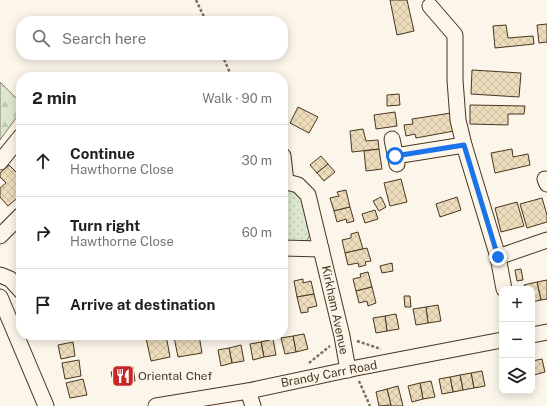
<!DOCTYPE html>
<html lang="en">
<head>
<meta charset="utf-8">
<style>
  body { margin:0; font-family:"Public Sans",sans-serif; background:#f2f2f2; color:#202124 }
  .controls { position:absolute; right:12px; bottom:12px; display:grid; overflow:hidden; border-radius:8px; box-shadow:0 2px 10px #0003 }
  .controls button { width:36px; height:36px; display:grid; place-items:center; padding:0; border:0; border-bottom:1px solid #e0e0e0; background:#fff; color:#202124; font:20px sans-serif }
  .stop { position:absolute; width:12px; height:12px; margin:-9px; border:3px solid #1a73e8; border-radius:50%; background:#fff }
  .stop.end { background:#1a73e8; border-color:#fff; box-shadow:0 1px 4px #0008 }
  .list { margin:0; padding:0; list-style:none }
  h2 { display:flex; justify-content:space-between; align-items:center; height:52px; margin:0; padding:0 16px; font-size:17px }
  h2 small { font-size:13px; font-weight:400; color:#757577 }
  .list li { display:grid; grid-template-columns:26px 1fr auto; gap:12px; align-items:center; box-sizing:border-box; height:72px; padding:0 16px; border-top:1px solid #e0e0e0 }
  .list b { display:block; font-size:15px; white-space:nowrap }
  .list p { margin:0; font-size:13px; white-space:nowrap; color:#757577 }
  .list em { font-size:13px; font-style:normal; color:#757577 }
  .icon { flex:none; width:22px; height:22px; fill:none; stroke:currentColor; stroke-width:2; stroke-linecap:round; stroke-linejoin:round }
  .map { position:relative; flex:none; width:547px; height:406px; overflow:hidden }
  .search { position:absolute; background:#fff; box-shadow:0 2px 10px #0003; left:16px; top:16px; width:272px; height:44px; display:flex; align-items:center; gap:10px; box-sizing:border-box; padding:0 14px; border-radius:16px; color:#757577; font-size:15px }
  .panel { position:absolute; background:#fff; box-shadow:0 2px 10px #0003; left:16px; top:72px; width:272px; height:268px; border-radius:16px }
  .map>svg:first-child { display:block }
  .grass { fill:url(#grass-dots); stroke:#887966 }
  .forest { fill:url(#forest-firs); stroke:#887966 }
  .building { fill:url(#building-cross-hatch); stroke:#4a3520 }
  .lines { fill:none; stroke-linecap:round; stroke-linejoin:round }
  .minor-casing { stroke:#4a3520; stroke-width:17 }
  .path { stroke:#7f6f5c; stroke-width:2.5; stroke-dasharray:3 2; stroke-linecap:butt }
  .minor { stroke:#fbf6e9; stroke-width:15 }
  .route { stroke:#1a73e8; stroke-width:5 }
  .labels { text-anchor:middle; stroke-width:3; stroke-linejoin:round; paint-order:stroke }
  .street-label { font-size:12px; fill:#4a3520; stroke:#fbf6e9 }
  .poi-label { font-size:12px; fill:#4a3520; stroke:#fbf6e9; text-anchor:start }
</style>
</head>
<body>
<div class="map">
<svg width="547" height="406" viewBox="0 0 547 406">
  <defs>
    <pattern id="grass-dots" width="8" height="8" patternUnits="userSpaceOnUse"><rect width="8" height="8" fill="#dce7d0"/><path d="M2 2h.1M6 6h.1" fill="none" stroke="#bec7b2" stroke-width="1.8" stroke-linecap="round"/></pattern>
    <pattern id="forest-firs" width="22" height="20" patternUnits="userSpaceOnUse"><rect width="22" height="20" fill="#dce7d0"/><path d="M5 1l3.5 6h-7zM16 11l3.5 6h-7z" fill="#bec7b2"/></pattern>
    <pattern id="building-cross-hatch" width="8" height="8" patternUnits="userSpaceOnUse"><rect width="8" height="8" fill="#ecdcbc"/><path d="M0 0l8 8M0 8l8-8" fill="none" stroke="#ccbda1"/></pattern>
  </defs>
  <rect width="100%" height="100%" fill="#fbf6e9"/>
  <!-- grass -->
  <polygon class="grass" points="283,186 302,195 312,230 306,243 283,244"/>
  <!-- forest -->
  <polygon class="forest" points="0,82 21,103 21,111 0,140"/>
  <!-- building -->
  <g class="building">
    <polygon points="390,0 407,0 414,31 397,35"/>
    <polygon points="547,24 547,42 539,43 537,25"/>
    <polygon points="506,25 508,38 533,36 534,44 495,48 493,26"/>
    <polygon points="472,70 521,73 519,97 471,94"/>
    <polygon points="399,94 400,105 387,106 387,95"/>
    <polygon points="470,105 525,106 524,114 508,114 508,125 470,124"/>
    <polygon points="298,107 318,117 309,133 290,123"/>
    <polygon points="395,112 397,126 376,129 374,115"/>
    <polygon points="451,113 454,131 416,138 415,134 406,136 404,125 413,124 412,119"/>
    <polygon points="363,129 366,141 378,140 379,149 352,152 350,131"/>
    <polygon points="379,149 382,169 366,171 364,151"/>
    <polygon points="512,149 513,157 528,154 530,165 495,173 491,153"/>
    <polygon points="321,156 328,164 317,173 310,165"/>
    <polygon points="328,164 335,172 324,181 317,173"/>
    <polygon points="9,165 17,173 21,170 21,195 8,206 0,197 0,188 6,183 0,177 0,173"/>
    <polygon points="401,179 407,202 390,206 384,183"/>
    <polygon points="346,190 350,207 334,211 330,198 339,196 337,192"/>
    <polygon points="381,197 386,207 379,211 373,201"/>
    <polygon points="457,197 461,210 440,217 436,204"/>
    <polygon points="542,198 547,215 547,222 527,228 520,204"/>
    <polygon points="517,202 524,226 501,232 495,208"/>
    <polygon points="350,207 354,221 347,223 346,219 337,222 334,211"/>
    <polygon points="375,210 378,219 365,223 362,214"/>
    <polygon points="358,232 363,249 345,253 342,240 351,238 351,234"/>
    <polygon points="367,248 371,261 365,262 366,265 359,267 358,263 348,265 345,253"/>
    <polygon points="392,263 393,271 382,273 380,266"/>
    <polygon points="521,269 523,280 517,281 515,270"/>
    <polygon points="368,272 372,287 356,291 353,279 361,277 360,274"/>
    <polygon points="303,279 303,283 311,281 314,294 297,297 294,281"/>
    <polygon points="547,280 547,299 541,300 537,282"/>
    <polygon points="537,282 541,300 532,302 532,289 525,289 524,285"/>
    <polygon points="372,287 376,303 368,306 367,301 359,303 356,291"/>
    <polygon points="314,294 317,306 308,308 308,312 301,313 297,297"/>
    <polygon points="404,296 410,296 411,307 405,307"/>
    <polygon points="438,305 441,321 428,323 426,307"/>
    <polygon points="426,307 428,323 416,325 413,309"/>
    <polygon points="396,314 399,329 387,331 385,316"/>
    <polygon points="385,316 387,331 376,333 373,318"/>
    <polygon points="304,334 308,349 296,352 293,336"/>
    <polygon points="155,335 166,335 170,357 151,361 146,338 155,336"/>
    <polygon points="185,335 199,335 202,353 178,357 174,337"/>
    <polygon points="293,336 296,352 285,354 281,338"/>
    <polygon points="273,339 276,355 264,357 261,342"/>
    <polygon points="73,342 75,356 61,359 58,345"/>
    <polygon points="261,342 264,357 253,360 250,344"/>
    <polygon points="241,345 244,361 232,363 229,348"/>
    <polygon points="229,348 232,363 221,366 218,350"/>
    <polygon points="542,359 545,372 534,375 532,361"/>
    <polygon points="79,360 81,376 65,379 62,363"/>
    <polygon points="133,367 135,381 114,385 111,372"/>
    <polygon points="482,371 485,386 474,388 471,373"/>
    <polygon points="471,373 474,388 463,390 460,375"/>
    <polygon points="460,375 463,390 453,392 450,377"/>
    <polygon points="450,377 453,392 442,394 439,379"/>
    <polygon points="83,379 87,395 70,398 66,383"/>
    <polygon points="431,381 435,397 423,399 420,383"/>
    <polygon points="420,383 423,399 412,402 408,386"/>
    <polygon points="398,386 403,406 391,406 387,389"/>
    <polygon points="387,389 391,405 379,406 376,392"/>
  </g>
  <g class="lines">
    <!-- minor casing -->
    <g class="minor-casing">
      <g id="minor">
        <polyline points="430,6 455,35 455,80 458,120 464,145 498,257 504,289"/>
        <polyline points="392,139 397,164"/>
        <polyline points="283,156 286,182"/>
        <polyline points="395,156 464,145"/>
        <polyline points="0,162 21,136"/>
        <polyline points="545,179 547,184"/>
        <polyline points="283,181 298,185 308,195 342,336 348,370"/>
        <polyline points="0,236 21,215"/>
        <polyline points="283,248 321,249"/>
        <polyline points="498,257 547,240"/>
        <polyline points="0,275 10,279 21,291"/>
        <polyline points="0,297 46,406"/>
        <polyline points="532,335 547,332"/>
        <polyline points="248,391 253,406"/>
        <polyline points="156,406 248,391 356,368 502,340"/>
      </g>
    </g>
    <!-- path -->
    <g class="path">
      <polyline points="196,0 206,21"/>
      <polyline points="222,55 232,77"/>
      <polyline points="357,341 381,349"/>
      <polyline points="309,363 330,346"/>
      <polyline points="359,381 370,406"/>
    </g>
    <!-- minor -->
    <use href="#minor" class="minor"/>
  </g>
  <g class="lines">
    <!-- route -->
    <polyline class="route" points="395,156 464,145 498,257"/>
  </g>
  <!-- icons -->
  <defs>
    <g id="restaurant-square" transform="scale(1.15)"><rect x="-9" y="-9" width="18" height="18" rx="4" fill="#c62828" stroke="#fbf6e9"/><path d="M-5-6h1v4h1v-4h1v4h1v-4h1v5L-1.5 .5V6h-2V.5L-5-1ZM5-6V6H3V1.5H1.5Q1.5-4 5-6Z" fill="#fff"/></g>
  </defs>
  <g fill-rule="evenodd">
    <use href="#restaurant-square" x="123" y="376"/>
  </g>
  <g class="labels">
    <!-- street labels -->
    <g class="street-label">
      <text transform="translate(335 310) rotate(78)" y="4">Kirkham Avenue</text>
      <text transform="translate(329 374) rotate(-11)" y="4">Brandy Carr Road</text>
    </g>
    <!-- poi labels -->
    <g class="poi-label">
      <text x="138" y="380">Oriental Chef</text>
    </g>
  </g>
</svg>
<div class="controls">
<button>+</button>
<button>−</button>
<button><svg class="icon" aria-label="layers" viewBox="0 0 24 24"><path d="M12 4l9 5-9 5-9-5zM3 14l9 5 9-5"/></svg></button>
</div>
<div class="stop" style="left:395px;top:156px"></div>
<div class="stop end" style="left:498px;top:257px"></div>
<div class="search"><svg class="icon" aria-label="search" viewBox="0 0 24 24"><circle cx="10" cy="10" r="6"/><path d="M15 15l6 6"/></svg>Search here</div>
<section class="panel">
<h2>2 min<small>Walk · 90 m</small></h2>
<ul class="list">
<li><svg class="icon" aria-label="ahead" viewBox="0 0 24 24"><path d="M12 20V5M6 11l6-6 6 6"/></svg><div><b>Continue</b><p>Hawthorne Close</p></div><em>30 m</em></li>
<li><svg class="icon" aria-label="right" viewBox="0 0 24 24"><path d="M7 20v-9h11M14 6l5 5-5 5"/></svg><div><b>Turn right</b><p>Hawthorne Close</p></div><em>60 m</em></li>
<li><svg class="icon" aria-label="arrive" viewBox="0 0 24 24"><path d="M6 21V4h12l-3 4 3 4H6"/></svg><div><b>Arrive at destination</b></div></li>
</ul>
</section>
</div>
</body>
</html>
